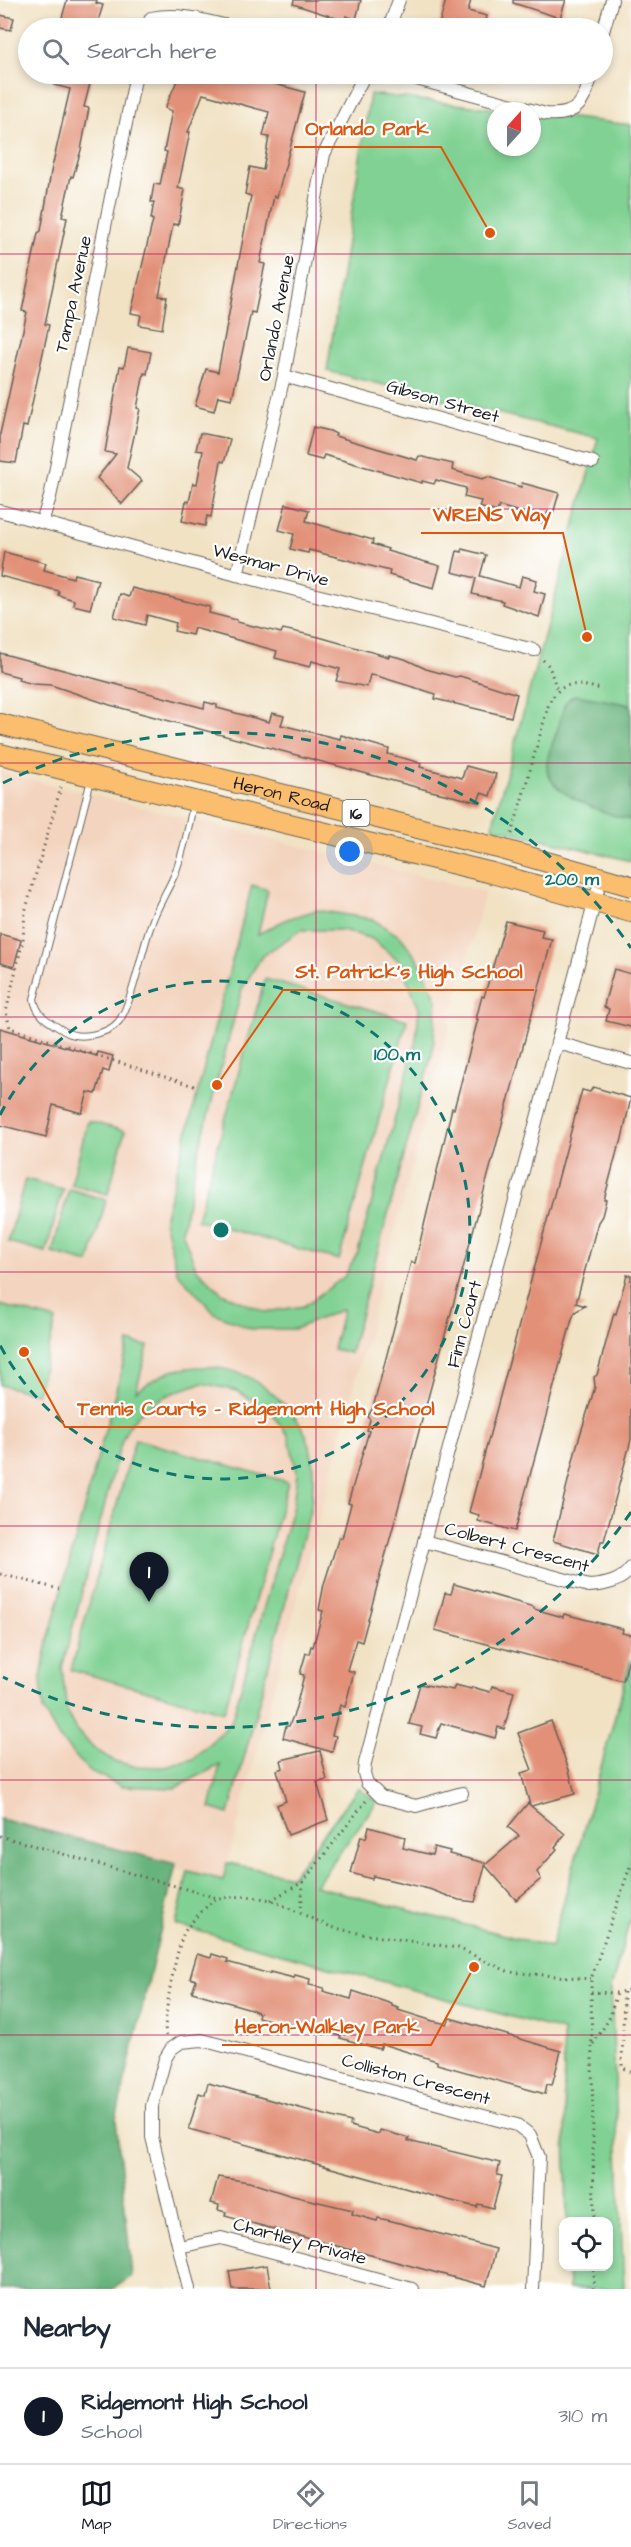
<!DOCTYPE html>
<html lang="en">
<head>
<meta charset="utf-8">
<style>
  body { margin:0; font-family:"Architects Daughter",sans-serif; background:#f6f6f7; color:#1f2937 }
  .controls { position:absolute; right:18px; bottom:18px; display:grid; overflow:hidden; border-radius:12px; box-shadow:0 3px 9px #0003 }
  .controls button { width:54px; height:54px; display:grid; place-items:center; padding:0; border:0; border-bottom:2px solid #e0e1e3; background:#fff; color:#1f2937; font:30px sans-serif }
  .compass { position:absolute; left:487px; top:102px; width:54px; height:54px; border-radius:50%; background:#fff; box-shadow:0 3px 9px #0003; rotate:21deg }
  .you { position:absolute; left:350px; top:852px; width:21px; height:21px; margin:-15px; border:4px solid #fff; border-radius:50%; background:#1a73e8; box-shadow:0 0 0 9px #1a73e833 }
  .badge { display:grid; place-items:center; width:39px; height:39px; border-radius:50%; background:#111827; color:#fff; font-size:20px; font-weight:700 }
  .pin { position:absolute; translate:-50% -50px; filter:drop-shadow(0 2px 3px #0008) }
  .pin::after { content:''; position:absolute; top:32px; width:21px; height:18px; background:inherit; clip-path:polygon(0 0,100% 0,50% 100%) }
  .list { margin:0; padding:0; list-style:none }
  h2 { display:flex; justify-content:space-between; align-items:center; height:78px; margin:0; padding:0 24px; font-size:26px }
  h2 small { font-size:20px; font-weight:400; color:#747a83 }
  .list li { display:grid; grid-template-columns:39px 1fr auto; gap:18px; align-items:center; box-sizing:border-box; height:96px; padding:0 24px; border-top:2px solid #e0e1e3 }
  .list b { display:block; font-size:22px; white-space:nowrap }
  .list p { margin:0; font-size:20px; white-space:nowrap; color:#747a83 }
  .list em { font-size:20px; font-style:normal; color:#747a83 }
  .icon { flex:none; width:33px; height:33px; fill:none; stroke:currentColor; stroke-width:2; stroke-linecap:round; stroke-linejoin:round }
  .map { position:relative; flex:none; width:631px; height:2289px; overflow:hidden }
  .search { position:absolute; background:#fff; box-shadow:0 3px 9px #0003; left:18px; right:18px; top:18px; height:66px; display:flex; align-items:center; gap:15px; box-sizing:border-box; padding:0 21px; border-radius:33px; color:#747a83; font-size:22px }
  .sheet { height:174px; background:#fff }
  nav { display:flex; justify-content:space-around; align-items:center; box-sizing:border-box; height:84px; border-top:2px solid #e0e1e3; background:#fff; font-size:16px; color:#747a83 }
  nav a { display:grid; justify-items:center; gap:3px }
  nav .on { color:#111827 }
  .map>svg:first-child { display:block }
  .built { fill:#f3d4be }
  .green { fill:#80d193; stroke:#4e7658; stroke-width:1.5; fill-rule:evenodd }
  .forest { fill:#68b37d; stroke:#42684c; stroke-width:1.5 }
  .building { fill:#e29178 }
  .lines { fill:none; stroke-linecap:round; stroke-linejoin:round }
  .lane-casing { stroke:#676157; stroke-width:8 }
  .street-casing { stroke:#676157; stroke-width:14 }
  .primary-casing { stroke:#676157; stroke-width:22 }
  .path { stroke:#676157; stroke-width:3; stroke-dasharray:1.5 4.5; stroke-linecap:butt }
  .lane { stroke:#fff; stroke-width:6 }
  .street { stroke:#fff; stroke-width:12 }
  .primary { stroke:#fbbe6e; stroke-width:20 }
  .grid { fill:none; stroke:#c2185b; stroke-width:1.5; stroke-opacity:0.55 }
  .ring { fill:none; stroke:#0f766e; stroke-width:3; stroke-dasharray:10 8 }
  .labels { text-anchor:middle; stroke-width:4.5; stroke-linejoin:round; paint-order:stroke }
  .shield { fill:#fff; stroke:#606060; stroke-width:1.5 }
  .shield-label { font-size:16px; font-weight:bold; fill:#1c1c1c }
  .street-label { font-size:18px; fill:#1c1c1c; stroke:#fff }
  .centre { fill:#0f766e; stroke:#fff; stroke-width:3 }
  .ring-label { font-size:18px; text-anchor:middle; font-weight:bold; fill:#0f766e; stroke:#fff; stroke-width:4.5; stroke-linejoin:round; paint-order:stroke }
  .leader { fill:none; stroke:#de560d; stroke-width:2 }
  .callout-dot { fill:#de560d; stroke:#fff; stroke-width:2 }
  .callout-label { font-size:20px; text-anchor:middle; font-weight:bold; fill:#de560d; stroke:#fff; stroke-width:4.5; stroke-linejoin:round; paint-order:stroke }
</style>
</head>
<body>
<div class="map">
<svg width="631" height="2289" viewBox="0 0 631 2289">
  <rect width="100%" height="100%" fill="#fff"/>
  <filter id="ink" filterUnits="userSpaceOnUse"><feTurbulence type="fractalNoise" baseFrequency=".0167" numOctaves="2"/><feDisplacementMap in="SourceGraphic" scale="12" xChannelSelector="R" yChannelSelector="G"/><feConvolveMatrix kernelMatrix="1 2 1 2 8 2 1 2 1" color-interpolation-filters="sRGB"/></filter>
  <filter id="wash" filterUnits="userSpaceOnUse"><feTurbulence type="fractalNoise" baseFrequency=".008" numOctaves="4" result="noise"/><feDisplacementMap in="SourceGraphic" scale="24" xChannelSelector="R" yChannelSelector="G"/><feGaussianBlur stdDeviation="1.35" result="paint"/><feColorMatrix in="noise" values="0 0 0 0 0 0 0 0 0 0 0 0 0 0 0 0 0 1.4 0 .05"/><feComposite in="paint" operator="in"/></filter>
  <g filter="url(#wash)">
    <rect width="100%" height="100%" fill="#f1e2c4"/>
    <!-- built -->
    <polygon class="built" points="0,772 485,892 223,1880 0,1824"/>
    <!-- green -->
    <g class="green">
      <polygon points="370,94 515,111 496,111 496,147 532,147 532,113 631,125 631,861 492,827 598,438 327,371"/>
      <path d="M252 885 268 890 258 934 287 919 317 910 372 919 401 937 420 963 437 1000 433 1050 350 1353 333 1349 343 1309 295 1329H251L214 1313 177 1272 164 1220ZM301 930H343L372 939 400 962 419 1008 416 1041 358 1252 344 1277 304 1306 265 1312 222 1293 196 1268 182 1231 197 1157 242 989 262 956Z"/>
      <polygon points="265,979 407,1020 339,1260 197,1220"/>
      <polygon points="88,1121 125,1131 108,1194 71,1184"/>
      <polygon points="25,1179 63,1189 46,1252 8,1242"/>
      <polygon points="69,1189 106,1200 89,1263 52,1253"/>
      <polygon points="0,1305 56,1320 37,1394 0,1385"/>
      <path d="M129 1342 148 1346 136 1391C148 1384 159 1375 172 1371 220 1359 260 1374 290 1412 298 1420 306 1432 309 1443 315 1465 314 1489 310 1511L229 1814 210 1808 220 1765 175 1788 121 1786 88 1770 59 1738 43 1710 41 1677 49 1637ZM202 1383 237 1391 270 1411 288 1435 297 1473 293 1505 231 1723 193 1759 165 1767 133 1766 114 1761 93 1748 74 1726 67 1713 62 1668 119 1450C122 1441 125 1430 131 1423 149 1400 175 1391 202 1383Z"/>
      <polygon points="135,1439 288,1482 224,1712 71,1670"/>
      <polygon points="631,1659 631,1917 611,1988 624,2289 569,2289 568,2267 608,2266 608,2222 567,2221 563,2031 176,1925 188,1871 223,1880 227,1863 292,1876 358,1788 377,1802 315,1886 551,1947"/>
    </g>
    <!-- forest -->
    <g class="forest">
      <path d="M576 695 631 705V820C611 816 559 797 550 778 541 762 555 741 559 725 563 713 562 699 576 695Z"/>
      <polygon points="0,1819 176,1864 116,2119 132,2276 113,2289 0,2289"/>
    </g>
    <g id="blocks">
      <!-- building -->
      <g class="building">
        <polygon points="67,0 97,0 96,3 103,5 96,28 59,28"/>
        <polygon points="294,0 361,0 356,19 346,16 345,21 293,4"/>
        <polygon points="446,0 471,0 468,11 487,16 484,28 438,28"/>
        <polygon points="513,0 566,0 560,18 513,3"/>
        <polygon points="0,15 14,18 11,30 0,28"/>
        <polygon points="57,74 82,74 92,76 84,107 89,108 81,150 73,177 71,176 62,217 67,218 45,324 49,325 27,427 23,426 16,463 0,461 0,434 27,312 22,311 38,233 41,231 51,172 70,89 54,85"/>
        <polygon points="180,74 237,74 305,92 277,197 274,196 260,263 265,264 255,313 251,312 232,399 218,396 214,411 195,406 206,369 218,372 251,196 245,194 250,167 263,170 269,137 263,136 269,112 203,94 188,132 190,132 178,188 185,190 178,225 173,224 159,296 167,297 162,329 139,325 141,315 131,313 153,220 151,219 154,202 151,202 154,184 160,185 167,152 164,151 172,111 165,108"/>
        <polygon points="128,348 151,352 147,374 144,373 137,408 140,409 127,468 142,481 122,504 97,478 116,454 105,452 120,366 124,367"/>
        <polygon points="313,427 330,431 336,434 335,436 417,460 419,456 453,464 452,470 482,479 488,477 521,487 522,483 559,493 553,514 548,512 542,523 526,518 526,516 522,515 523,513 499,506 497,512 479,507 481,501 464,497 466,488 436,480 434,484 422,481 422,483 324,455 322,460 306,456"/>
        <polygon points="200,433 230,439 226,456 224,462 221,461 211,517 207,516 205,526 182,521 186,501 189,502 193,483 197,484 203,451 196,450"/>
        <polygon points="286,504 309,510 306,521 373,540 372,544 388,549 387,551 440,566 434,588 389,575 390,571 309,550 308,553 290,549 294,534 279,530"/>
        <polygon points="462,549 486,555 480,576 519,587 522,576 537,580 534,591 545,594 539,617 502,604 503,601 472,594 476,578 452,572 457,551 462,552"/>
        <polygon points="4,552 46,563 44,570 73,578 74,574 98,580 90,609 73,605 74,600 58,595 59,591 0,576"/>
        <polygon points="132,588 210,607 209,613 237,620 237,622 281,633 283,629 319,637 389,657 389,655 405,659 426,669 455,677 460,676 517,694 511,717 435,699 436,694 377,676 370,675 367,687 336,681 340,669 312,661 310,667 275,658 277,651 194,628 192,635 174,631 176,623 147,615 145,625 114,617 120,594 129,597"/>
        <polygon points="0,653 204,708 205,702 217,705 217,708 269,722 272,713 284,716 281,725 340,739 341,735 389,749 388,754 421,763 420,767 462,778 466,766 496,774 490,796 481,793 478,802 427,790 110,705 51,685 33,684 18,680 19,677 0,672"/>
        <polygon points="506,921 543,930 541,937 552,939 362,1642 356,1640 347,1670 354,1672 345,1707 340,1705 332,1735 336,1736 332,1752 283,1738 286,1726 289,1726 295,1711 304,1675 300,1674 306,1653 309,1654 311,1646 313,1647 323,1611 319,1610 324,1584 339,1537 342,1538 351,1504 348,1503 369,1431 367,1430 370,1420 368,1416 373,1408 411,1262 415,1263 452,1108 454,1109 478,1019 476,1019 482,996 484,997"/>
        <polygon points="0,934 21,940 14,967 0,963"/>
        <polygon points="614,969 631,974 631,1027 606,1021 609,1009 604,1007 605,1001"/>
        <polygon points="0,1028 97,1056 98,1052 113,1056 109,1072 103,1070 96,1094 88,1092 82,1113 53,1105 46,1137 0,1125"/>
        <polygon points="593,1087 631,1098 621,1143 618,1147 604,1200 606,1200 602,1216 598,1222 576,1303 585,1306 575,1312 572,1319 515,1531 478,1521 479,1515 469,1512 582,1090 590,1092"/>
        <polygon points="627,1275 631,1275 631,1440 604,1541 601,1541 598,1554 553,1541 577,1445 595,1387 594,1377 597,1375 614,1313 616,1314"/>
        <polygon points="454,1584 534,1607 534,1609 563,1617 564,1614 623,1629 622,1633 631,1635 631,1651 623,1681 435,1630 445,1593 451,1594"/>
        <polygon points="420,1684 453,1690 455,1685 471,1689 472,1687 490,1692 492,1686 514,1692 504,1729 498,1727 495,1738 441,1723 436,1738 420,1734 422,1727 409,1724"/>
        <polygon points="551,1721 569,1770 575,1794 531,1806 565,1834 555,1847 557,1849 537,1872 541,1879 516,1900 485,1865 519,1836 508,1827 528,1803 530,1805 521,1773 532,1770 518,1733"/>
        <polygon points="320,1751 327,1780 317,1782 328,1820 288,1835 277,1805 286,1801 277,1770 283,1768 281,1760"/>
        <polygon points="369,1827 405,1837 403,1848 432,1855 434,1847 450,1851 449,1854 486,1863 475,1902 459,1900 429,1889 373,1876 372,1879 351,1873 361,1836 366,1838"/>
        <polygon points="197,1954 211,1958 212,1954 228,1959 227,1962 270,1974 270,1972 294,1978 295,1975 310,1979 309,1985 324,1988 323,1991 351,1999 353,1991 392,2004 392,2006 398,2008 398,2010 433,2021 447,2024 450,2018 561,2051 552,2085 547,2084 545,2094 437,2064 437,2061 382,2044 380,2049 340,2038 341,2036 327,2032 307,2027 306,2029 258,2017 259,2013 251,2009 192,1992 196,1980 190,1978"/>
        <polygon points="208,2083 351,2122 350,2126 379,2134 380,2130 409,2138 408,2141 500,2163 497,2175 502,2176 493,2208 478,2204 477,2207 448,2200 189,2129 199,2093 205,2095"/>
        <polygon points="218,2177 249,2182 289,2195 353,2210 352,2214 377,2221 378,2218 392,2221 496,2249 486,2286 225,2216 226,2212 218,2210 219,2205 211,2203"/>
        <polygon points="267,2265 271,2289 232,2289 229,2271"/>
      </g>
    </g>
  </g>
  <g filter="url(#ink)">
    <use href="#blocks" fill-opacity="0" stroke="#676157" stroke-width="1.5"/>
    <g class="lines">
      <!-- lane casing -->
      <g class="lane-casing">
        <path id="lane" d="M91 780 34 999C37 1017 50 1022 64 1031 78 1040 108 1035 119 1021 132 1003 142 949 151 925 157 906 169 889 176 871 184 849 189 827 193 804"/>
      </g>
      <!-- street casing -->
      <g class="street-casing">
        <g id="street">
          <path d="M147 28 151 18C181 12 206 21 235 28"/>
          <polyline points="389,28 399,0"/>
          <polyline points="602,35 612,0"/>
          <path d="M398 74 546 114C578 117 584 102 592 74"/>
          <polyline points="284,376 593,462"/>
          <polyline points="0,511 237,575 534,650"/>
          <polyline points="42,522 50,497 136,74"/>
          <polyline points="237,575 284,376 324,154 365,74"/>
          <polyline points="558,1043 631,1063"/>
          <path d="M424 1541 589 1586C605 1585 621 1582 631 1568"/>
          <polyline points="462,1793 416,1806 381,1797 367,1783 364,1773 365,1763 601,878"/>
          <polyline points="179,2247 221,2238 412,2289"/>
          <polyline points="189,2289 152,2137 152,2106 165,2059 171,2049 181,2042 202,2040 517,2125 530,2135 539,2157 533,2289"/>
        </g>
      </g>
      <!-- primary casing -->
      <g class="primary-casing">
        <g id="primary">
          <path id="s1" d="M0 724 498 848 631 886"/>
          <polyline points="0,754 492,873 631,912"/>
        </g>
      </g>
      <!-- path -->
      <g class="path">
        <polyline points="543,660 549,666 557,690"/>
        <polyline points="61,787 25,912 23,940 6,1012 10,1028 66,1046"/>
        <path d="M512 834 549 703C564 677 577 685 603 689"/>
        <polyline points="67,1046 194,1086"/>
        <polyline points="0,1574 59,1589"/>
        <polyline points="0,1836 217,1898 247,1896 271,1900 331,1927 362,1934 458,1948 509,1972 591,1979"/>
        <polyline points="271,1900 303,1882 366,1801"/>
        <polyline points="301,1913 303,1882"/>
        <polyline points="591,1992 617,1993 631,1989"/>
        <polyline points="624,1992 622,2067 631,2072"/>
        <path d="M166 2036C162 2020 176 1953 183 1935 187 1925 208 1904 217 1898"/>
        <polyline points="593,2044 609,2019 617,1993"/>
        <polyline points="594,2222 591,1979 631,1864"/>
        <polyline points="593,2289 594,2266"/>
      </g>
      <!-- lane -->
      <use href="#lane" class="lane"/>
      <!-- street -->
      <use href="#street" class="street"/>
      <!-- primary -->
      <use href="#primary" class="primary"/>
    </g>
  </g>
  <!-- grid -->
  <path class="grid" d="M316 0V28M316 74V2289M0 254H631M0 509H631M0 763H631M0 1017H631M0 1272H631M0 1526H631M0 1780H631M0 2035H631"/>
  <!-- distance rings -->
  <g class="ring">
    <path d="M0 1115A249 249 0 1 1 0 1345"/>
    <path d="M631 1512A497 497 0 0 1 3 1677M3 783A497 497 0 0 1 631 948"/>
  </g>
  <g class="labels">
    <!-- shield labels -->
    <rect class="shield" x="342.5" y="800" width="27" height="26" rx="4.5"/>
    <g class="shield-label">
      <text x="356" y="819">16</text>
    </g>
    <!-- street labels -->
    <g class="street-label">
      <text transform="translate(73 294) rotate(-78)" y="6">Tampa Avenue</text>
      <text transform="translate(276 318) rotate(-79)" y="6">Orlando Avenue</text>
      <text transform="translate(443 401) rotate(16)" y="6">Gibson Street</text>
      <text transform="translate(271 565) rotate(15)" y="6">Wesmar Drive</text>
      <text dy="6" stroke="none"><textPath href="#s1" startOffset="290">Heron Road</textPath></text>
      <text transform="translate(464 1324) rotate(-75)" y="6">Finn Court</text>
      <text transform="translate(517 1547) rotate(15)" y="6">Colbert Crescent</text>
      <text transform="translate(416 2079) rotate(15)" y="6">Colliston Crescent</text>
      <text transform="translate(300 2241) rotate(15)" y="6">Chartley Private</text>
    </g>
  </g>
  <circle cx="221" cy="1230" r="9" class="centre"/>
  <g class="ring-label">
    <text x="572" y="885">200 m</text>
    <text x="397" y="1060">100 m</text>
  </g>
  <!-- callouts -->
  <path class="leader" d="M490 233L441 147H294M587 637L563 533H421M217 1085L283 990H534M24 1352L65 1427H447M474 1967L431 2045H222"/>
  <g class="callout-dot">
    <circle cx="490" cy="233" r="6"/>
    <circle cx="587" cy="637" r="6"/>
    <circle cx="217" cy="1085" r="6"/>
    <circle cx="24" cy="1352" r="6"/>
    <circle cx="474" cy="1967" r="6"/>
  </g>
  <g class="callout-label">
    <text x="367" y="135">Orlando Park</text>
    <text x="492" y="521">WRENS Way</text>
    <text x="409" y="978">St. Patrick's High School</text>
    <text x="256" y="1415">Tennis Courts - Ridgemont High School</text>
    <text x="327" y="2033">Heron-Walkley Park</text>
  </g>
</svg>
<div class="controls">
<button><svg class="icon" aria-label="locate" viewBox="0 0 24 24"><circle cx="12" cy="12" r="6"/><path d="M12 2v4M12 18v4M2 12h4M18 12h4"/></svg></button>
</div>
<svg class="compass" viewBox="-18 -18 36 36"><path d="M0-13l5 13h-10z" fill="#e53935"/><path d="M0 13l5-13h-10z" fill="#747a83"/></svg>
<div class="you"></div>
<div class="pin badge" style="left:149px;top:1602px">1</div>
<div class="search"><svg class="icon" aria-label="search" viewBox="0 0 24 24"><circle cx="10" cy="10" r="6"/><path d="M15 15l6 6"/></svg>Search here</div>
</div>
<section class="sheet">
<h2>Nearby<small></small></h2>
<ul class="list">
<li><span class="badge">1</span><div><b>Ridgemont High School</b><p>School</p></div><em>310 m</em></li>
</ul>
</section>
<nav>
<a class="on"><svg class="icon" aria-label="map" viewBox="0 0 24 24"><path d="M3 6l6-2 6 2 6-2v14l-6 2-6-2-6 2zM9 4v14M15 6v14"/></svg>Map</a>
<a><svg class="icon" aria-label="directions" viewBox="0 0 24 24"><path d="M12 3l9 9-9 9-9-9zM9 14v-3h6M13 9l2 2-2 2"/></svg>Directions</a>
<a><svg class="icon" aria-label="saved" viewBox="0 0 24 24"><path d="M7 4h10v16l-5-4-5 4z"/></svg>Saved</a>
</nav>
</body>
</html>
